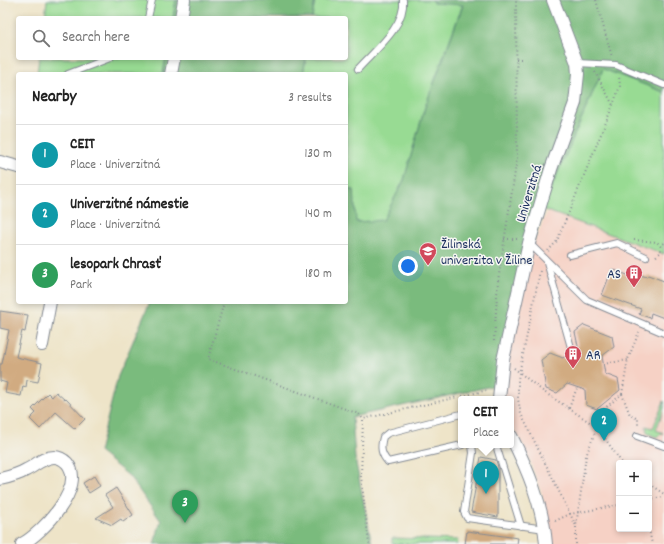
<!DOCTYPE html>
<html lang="en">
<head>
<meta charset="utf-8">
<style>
  body { margin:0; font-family:Dekko,sans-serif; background:#f2f2f2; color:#222 }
  .controls { position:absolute; right:12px; bottom:12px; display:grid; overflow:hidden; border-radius:4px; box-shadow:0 2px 6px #0003 }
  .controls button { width:36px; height:36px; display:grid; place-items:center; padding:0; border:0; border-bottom:1px solid #e0e0e0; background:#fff; color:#222; font:20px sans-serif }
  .you { position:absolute; left:408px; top:266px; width:14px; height:14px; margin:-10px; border:3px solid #fff; border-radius:50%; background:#1a73e8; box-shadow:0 0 0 6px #1a73e833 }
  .badge { display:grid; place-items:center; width:26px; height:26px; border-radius:50%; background:#d93025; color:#fff; font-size:13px; font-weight:700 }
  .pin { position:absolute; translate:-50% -33px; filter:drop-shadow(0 1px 2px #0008) }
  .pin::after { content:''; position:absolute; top:21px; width:14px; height:12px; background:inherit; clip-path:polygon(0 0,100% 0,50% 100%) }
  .popup { position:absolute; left:458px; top:396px; width:56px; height:52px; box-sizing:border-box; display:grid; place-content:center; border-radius:4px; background:#fff; filter:drop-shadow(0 1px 3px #0005); font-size:13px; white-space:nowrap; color:#767676 }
  .popup b { font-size:15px; color:#222 }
  .popup::after { content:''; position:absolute; left:50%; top:100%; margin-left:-8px; border:8px solid transparent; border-top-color:#fff }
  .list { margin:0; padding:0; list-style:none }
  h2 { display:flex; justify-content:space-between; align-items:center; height:52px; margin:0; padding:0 16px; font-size:17px }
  h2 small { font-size:13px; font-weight:400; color:#767676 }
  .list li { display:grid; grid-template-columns:26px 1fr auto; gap:12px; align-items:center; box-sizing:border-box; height:60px; padding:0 16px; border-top:1px solid #e0e0e0 }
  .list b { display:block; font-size:15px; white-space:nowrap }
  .list p { margin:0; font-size:13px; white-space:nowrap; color:#767676 }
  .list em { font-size:13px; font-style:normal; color:#767676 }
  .icon { flex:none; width:22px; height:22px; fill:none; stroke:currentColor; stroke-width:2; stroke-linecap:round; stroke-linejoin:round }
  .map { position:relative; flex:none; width:664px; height:544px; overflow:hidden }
  .search { position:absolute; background:#fff; box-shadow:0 2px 6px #0003; left:16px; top:16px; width:332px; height:44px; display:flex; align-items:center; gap:10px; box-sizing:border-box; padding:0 14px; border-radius:4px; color:#767676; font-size:15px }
  .panel { position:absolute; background:#fff; box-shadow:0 2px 6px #0003; left:16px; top:72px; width:332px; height:232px; border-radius:4px }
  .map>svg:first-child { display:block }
  .built { fill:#f6d1c5; fill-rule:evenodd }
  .green { fill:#98db93; stroke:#5a8578 }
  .forest { fill:#7abb7d; stroke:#4a756e }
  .building { fill:#d1ab81 }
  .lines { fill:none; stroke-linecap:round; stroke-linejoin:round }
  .service-casing { stroke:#848a93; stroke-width:8 }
  .minor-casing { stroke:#848a93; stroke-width:14 }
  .path { stroke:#848a93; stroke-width:2; stroke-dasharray:1 3; stroke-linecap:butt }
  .service { stroke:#fff; stroke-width:6 }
  .minor { stroke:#fff; stroke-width:12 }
  .labels { text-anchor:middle; stroke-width:3; stroke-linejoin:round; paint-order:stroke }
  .street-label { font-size:14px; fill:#1b2f5e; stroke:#f6f6f2 }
  .poi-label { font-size:14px; fill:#1b2f5e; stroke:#f6f6f2; text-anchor:start }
</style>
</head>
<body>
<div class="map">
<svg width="664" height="544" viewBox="0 0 664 544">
  <rect width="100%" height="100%" fill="#f6f6f2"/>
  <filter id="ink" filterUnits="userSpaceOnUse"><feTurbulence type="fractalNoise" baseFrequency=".025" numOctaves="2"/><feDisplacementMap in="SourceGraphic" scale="8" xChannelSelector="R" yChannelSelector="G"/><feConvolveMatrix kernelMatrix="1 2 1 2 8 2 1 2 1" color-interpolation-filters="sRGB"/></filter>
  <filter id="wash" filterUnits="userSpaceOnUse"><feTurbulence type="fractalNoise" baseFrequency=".012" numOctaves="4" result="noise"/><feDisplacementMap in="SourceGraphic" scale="16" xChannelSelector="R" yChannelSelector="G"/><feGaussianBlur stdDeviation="0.9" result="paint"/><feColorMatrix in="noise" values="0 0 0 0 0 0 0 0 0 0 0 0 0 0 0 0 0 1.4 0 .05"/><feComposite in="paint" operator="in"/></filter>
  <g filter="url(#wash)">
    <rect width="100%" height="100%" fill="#eee4c8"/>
    <!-- built -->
    <path class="built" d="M664 0V544H551L542 494 527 453 511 424V399H505L504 390 507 362 529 255 558 186 576 128 589 48ZM619 463H649V529H619Z"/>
    <!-- green -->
    <g class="green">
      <polygon points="47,0 176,0 173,18 45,18"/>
      <polygon points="315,0 432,0 433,3 463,4 425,107 404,180 383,221 355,222 354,190 346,189 346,74 303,74 306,58 346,58 346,18 312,18"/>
      <polygon points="39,58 166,58 163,74 37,74"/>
      <polygon points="603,69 664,92 664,254 542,209"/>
      <polygon points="664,401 664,408 656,430 663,433 656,437 647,433 646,426 653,428"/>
      <polygon points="392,538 458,540 457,544 392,544"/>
    </g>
    <!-- forest -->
    <g class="forest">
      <polygon points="176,0 315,0 312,18 173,18"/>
      <polygon points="432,0 664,0 664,92 603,69 542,209 497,385 352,417 355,458 372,544 154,544 161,521 129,476 99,452 118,376 150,302 346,302 346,189 354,190 356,222 383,220 404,180 425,107 463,5 433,3"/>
      <polygon points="166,58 306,58 303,74 163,74"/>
    </g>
    <g id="blocks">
      <!-- building -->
      <g class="building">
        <polygon points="612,269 635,278 637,274 647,277 648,275 664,281 664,318 651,313 650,318 639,314 641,309 602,295"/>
        <polygon points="0,311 28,315 25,332 22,331 16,357 42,363 38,382 27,380 26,387 23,386 21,396 5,393 7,383 0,381 0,364 2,364 9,330 0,328"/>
        <polygon points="584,325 612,336 614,347 602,356 605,374 618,379 620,390 597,409 586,405 585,390 567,384 557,393 546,389 541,360 550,353 563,358 568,354 575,354 578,346 575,332"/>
        <polygon points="56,392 65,400 66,399 85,419 75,429 56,412 40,429 30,419 36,413 32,409 48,393 52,397"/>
        <polygon points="481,457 496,460 498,467 498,517 471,512"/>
        <polygon points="94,476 100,486 89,493 83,483"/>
        <polygon points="116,488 133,515 123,522 121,519 112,525 96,518 113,507 105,495"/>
        <polygon points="467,531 518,538 517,544 465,544"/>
      </g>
    </g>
  </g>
  <g filter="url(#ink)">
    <use href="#blocks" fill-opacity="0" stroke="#848a93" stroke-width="1"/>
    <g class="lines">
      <!-- service casing -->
      <g class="service-casing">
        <g id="service">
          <polyline points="148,18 152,0"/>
          <polyline points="577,63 616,65 664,85"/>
          <path d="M358 69C374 51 406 26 403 0"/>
          <polyline points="68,74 110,58"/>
          <polyline points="529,243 587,300 664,333"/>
          <polyline points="570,255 617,243 646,257"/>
          <polyline points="547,262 572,351"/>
          <path d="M461 414 388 433 383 437C380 448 381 454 388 462L462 445"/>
          <polyline points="637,436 664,446"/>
          <polyline points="472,445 473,453 464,512 467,518 545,529"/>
          <polyline points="496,445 521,526"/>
        </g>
      </g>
      <!-- minor casing -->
      <g class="minor-casing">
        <g id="minor">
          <polyline points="181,18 184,0"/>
          <polyline points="171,74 174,58"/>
          <polyline points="0,162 18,167"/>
          <polyline points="42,345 50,302"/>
          <polyline points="499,399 503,360 529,243 551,169 575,103 578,74 577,63 553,0"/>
          <path d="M511 436C528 470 543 506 546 544"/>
          <path d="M0 479C9 477 18 475 26 470 35 466 43 457 54 457 59 457 63 459 67 463 87 487 42 533 22 544"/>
        </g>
      </g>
      <!-- path -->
      <g class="path">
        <polyline points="596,0 612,57"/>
        <polyline points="516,59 522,59"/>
        <polyline points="595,72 613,105"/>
        <polyline points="504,239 517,239"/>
        <polyline points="634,240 657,242 661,247 661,252 654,258"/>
        <polyline points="661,247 664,243"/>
        <polyline points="548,251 557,241 613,105 620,86 619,75"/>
        <polyline points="540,271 518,379 518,399 521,414 576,526 586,456 597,427 599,413 622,394 628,359 639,332"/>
        <polyline points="224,302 208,359 359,414 363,419 488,390"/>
        <polyline points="494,341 498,281 517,159 516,0"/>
        <polyline points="603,364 628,360"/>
        <polyline points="514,368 544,392 597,427 622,463"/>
        <polyline points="622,394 630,415 638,419 638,427"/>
        <polyline points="569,408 577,388"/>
        <polyline points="363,420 361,476 369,544"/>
        <polyline points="649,484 664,494"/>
        <polyline points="649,499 664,497"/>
        <polyline points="555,521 570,514 619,505"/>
        <polyline points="649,529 652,544"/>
        <polyline points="576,544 576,526"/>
      </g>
      <!-- service -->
      <use href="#service" class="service"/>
      <!-- minor -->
      <use href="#minor" class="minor"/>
    </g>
  </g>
  <!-- icons -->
  <defs>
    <g id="university-pin" transform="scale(0.9)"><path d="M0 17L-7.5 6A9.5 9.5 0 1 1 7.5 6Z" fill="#d1495b" stroke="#f6f6f2"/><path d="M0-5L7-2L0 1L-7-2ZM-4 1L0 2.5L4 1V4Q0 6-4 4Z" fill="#fff"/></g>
    <g id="building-pin" transform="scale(0.9)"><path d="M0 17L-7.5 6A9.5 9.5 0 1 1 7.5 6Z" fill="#d1495b" stroke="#f6f6f2"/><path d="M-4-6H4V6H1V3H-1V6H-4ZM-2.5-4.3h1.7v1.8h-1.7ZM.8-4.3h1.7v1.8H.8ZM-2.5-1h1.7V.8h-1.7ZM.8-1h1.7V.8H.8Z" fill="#fff"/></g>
  </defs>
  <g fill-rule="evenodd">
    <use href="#university-pin" x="428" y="251"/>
    <use href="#building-pin" x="634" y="273"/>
    <use href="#building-pin" x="573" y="354"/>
  </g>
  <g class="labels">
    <!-- street labels -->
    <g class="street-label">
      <text transform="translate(528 193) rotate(-73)" y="5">Univerzitná</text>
    </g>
    <!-- poi labels -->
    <g class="poi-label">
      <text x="441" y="248">Žilinská<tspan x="441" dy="16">univerzita v Žiline</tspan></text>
      <text x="621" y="278" text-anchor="end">AS</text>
      <text x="586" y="359">AR</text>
    </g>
  </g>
</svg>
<div class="controls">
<button>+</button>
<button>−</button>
</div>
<div class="you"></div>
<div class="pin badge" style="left:486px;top:494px;background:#0f9aa8">1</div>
<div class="popup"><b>CEIT</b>Place</div>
<div class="pin badge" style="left:604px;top:441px;background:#0f9aa8">2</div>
<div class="pin badge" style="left:185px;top:523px;background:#2e9e5b">3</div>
<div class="search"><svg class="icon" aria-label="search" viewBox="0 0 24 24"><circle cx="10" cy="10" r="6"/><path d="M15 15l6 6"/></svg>Search here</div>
<section class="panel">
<h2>Nearby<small>3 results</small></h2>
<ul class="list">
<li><span class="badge" style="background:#0f9aa8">1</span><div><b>CEIT</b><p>Place · Univerzitná</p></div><em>130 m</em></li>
<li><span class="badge" style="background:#0f9aa8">2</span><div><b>Univerzitné námestie</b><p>Place · Univerzitná</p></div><em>140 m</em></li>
<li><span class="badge" style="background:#2e9e5b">3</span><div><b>lesopark Chrasť</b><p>Park</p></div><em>180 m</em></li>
</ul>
</section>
</div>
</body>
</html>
